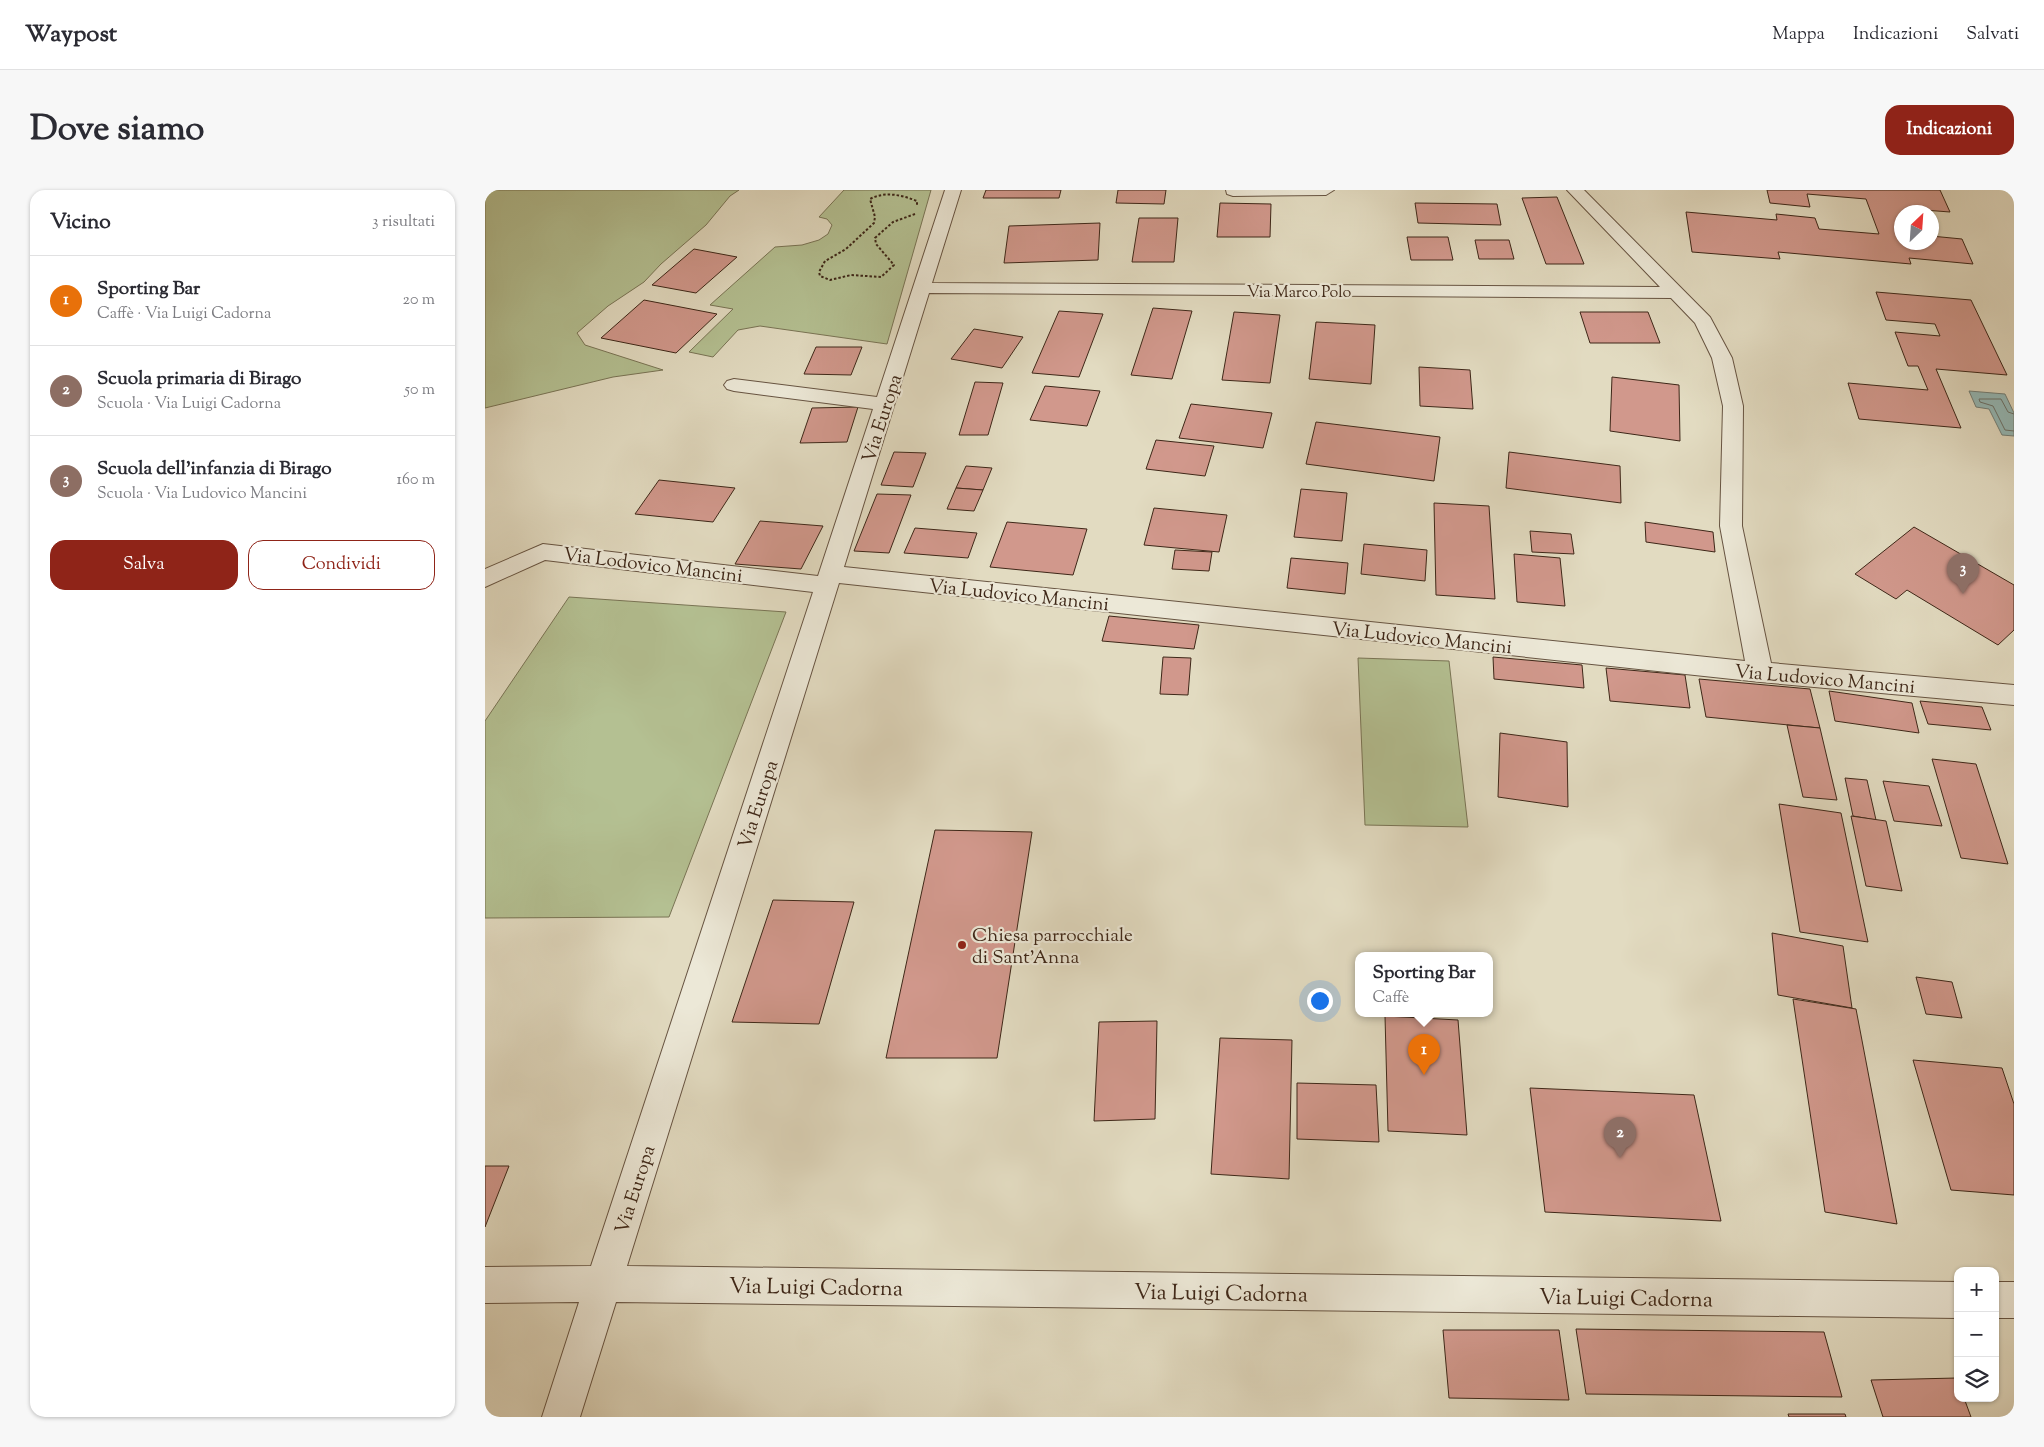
<!DOCTYPE html>
<html lang="it">
<head>
<meta charset="utf-8">
<style>
  body { margin:0; font-family:"Sorts Mill Goudy",serif; background:#f7f7f7; color:#2b2b33 }
  .controls { position:absolute; right:15px; bottom:15px; display:grid; overflow:hidden; border-radius:10px; box-shadow:0 1px 4px #0004 }
  .controls button { width:45px; height:45px; display:grid; place-items:center; padding:0; border:0; border-bottom:1px solid #e1e1e2; background:#fff; color:#2b2b33; font:25px sans-serif }
  .compass { position:absolute; left:1409px; top:15px; width:45px; height:45px; border-radius:50%; background:#fff; box-shadow:0 1px 4px #0004; rotate:25deg }
  .you { position:absolute; left:834px; top:810px; width:18px; height:18px; margin:-12px; border:4px solid #fff; border-radius:50%; background:#1a73e8; box-shadow:0 0 0 8px #1a73e833 }
  .badge { display:grid; place-items:center; width:32px; height:32px; border-radius:50%; background:#8f2418; color:#fff; font-size:16px; font-weight:700 }
  .pin { position:absolute; translate:-50% -41px; filter:drop-shadow(0 1px 2px #0008) }
  .pin::after { content:''; position:absolute; top:26px; width:18px; height:15px; background:inherit; clip-path:polygon(0 0,100% 0,50% 100%) }
  .popup { position:absolute; left:870px; top:762px; width:138px; height:65px; box-sizing:border-box; display:grid; place-content:center; border-radius:10px; background:#fff; filter:drop-shadow(0 1px 4px #0005); font-size:16px; white-space:nowrap; color:#7c7c81 }
  .popup b { font-size:19px; color:#2b2b33 }
  .popup::after { content:''; position:absolute; left:50%; top:100%; margin-left:-10px; border:10px solid transparent; border-top-color:#fff }
  .list { margin:0; padding:0; list-style:none }
  h2 { display:flex; justify-content:space-between; align-items:center; height:65px; margin:0; padding:0 20px; font-size:21px }
  h2 small { font-size:16px; font-weight:400; color:#7c7c81 }
  .list li { display:grid; grid-template-columns:32px 1fr auto; gap:15px; align-items:center; box-sizing:border-box; height:90px; padding:0 20px; border-top:1px solid #e1e1e2 }
  .list b { display:block; font-size:19px; white-space:nowrap }
  .list p { margin:0; font-size:16px; white-space:nowrap; color:#7c7c81 }
  .list em { font-size:16px; font-style:normal; color:#7c7c81 }
  .actions { display:flex; gap:10px; padding:15px 20px }
  .actions a { flex:1; padding:11px 0; border:1px solid #8f2418; border-radius:15px; text-align:center; font-size:18px; color:#8f2418 }
  .actions .main { background:#8f2418; color:#fff }
  .icon { flex:none; width:28px; height:28px; fill:none; stroke:currentColor; stroke-width:2; stroke-linecap:round; stroke-linejoin:round }
  .map { position:relative; flex:none; width:1529px; height:1227px; overflow:hidden; border-radius:15px }
  header { display:flex; align-items:center; gap:30px; box-sizing:border-box; height:70px; padding:0 25px; background:#fff; border-bottom:1px solid #e1e1e2 }
  header strong { font-size:24px }
  nav { display:flex; gap:28px; margin-inline-start:auto; font-size:18px }
  .intro { display:flex; align-items:center; justify-content:space-between; box-sizing:border-box; height:120px; padding:0 30px }
  h1 { margin:0; font-size:35px }
  .button { padding:12px 22px; border-radius:15px; background:#8f2418; color:#fff; font-size:18px; font-weight:700 }
  main { display:flex; gap:30px; padding:0 30px }
  aside { flex:1; background:#fff; border-radius:15px; box-shadow:0 1px 4px #0004 }
  .map>svg:first-child { display:block }
  .green { fill:#b4c092; stroke:#797455 }
  .water { fill:#95bab8; stroke:#727f78 }
  .lines { fill:none; stroke-linecap:round; stroke-linejoin:round }
  .shore { stroke:#6a7068; stroke-width:1 }
  .building { fill:#d1988c; stroke:#3e2718 }
  .minor-casing { stroke:#675442; stroke-width:2 }
  .path { stroke:#3e2718; stroke-width:2; stroke-dasharray:2.5 2; stroke-linecap:butt }
  .minor { fill:#ece8d7; fill-rule:evenodd }
  .poi-dot { fill:#8f2418; stroke:#ece8d7; stroke-width:2 }
  .labels { text-anchor:middle; stroke-width:4.5; stroke-linejoin:round; paint-order:stroke }
  .far-street-label { font-size:16px; fill:#3e2718; stroke:#ece8d7 }
  .street-label { font-size:19px; fill:#3e2718; stroke:#ece8d7 }
  .poi-label { font-size:19px; fill:#3e2718; stroke:#ece8d7; text-anchor:start }
  .near-street-label { font-size:22px; fill:#3e2718; stroke:#ece8d7 }
</style>
</head>
<body>
<header>
<strong>Waypost</strong>
<nav><a>Mappa</a><a>Indicazioni</a><a>Salvati</a></nav>
</header>
<div class="intro"><h1>Dove siamo</h1><a class="button">Indicazioni</a></div>
<main>
<aside>
<h2>Vicino<small>3 risultati</small></h2>
<ul class="list">
<li><span class="badge" style="background:#e8710a">1</span><div><b>Sporting Bar</b><p>Caffè · Via Luigi Cadorna</p></div><em>20 m</em></li>
<li><span class="badge" style="background:#8d6e63">2</span><div><b>Scuola primaria di Birago</b><p>Scuola · Via Luigi Cadorna</p></div><em>50 m</em></li>
<li><span class="badge" style="background:#8d6e63">3</span><div><b>Scuola dell’infanzia di Birago</b><p>Scuola · Via Ludovico Mancini</p></div><em>160 m</em></li>
</ul>
<div class="actions"><a class="main">Salva</a><a>Condividi</a></div>
</aside>
<div class="map">
<svg width="1529" height="1227" viewBox="0 0 1529 1227">
  <rect width="100%" height="100%" fill="#e2dbc1"/>
  <filter id="stains"><feTurbulence type="fractalNoise" baseFrequency=".004" numOctaves="4"/><feColorMatrix values="0 0 0 0 .2 0 0 0 0 .09 0 0 0 0 .02 0 0 0 .5 -.17"/></filter>
  <radialGradient id="worn" r=".72"><stop offset=".6" stop-color="#630" stop-opacity="0"/><stop offset="1" stop-color="#630" stop-opacity=".3"/></radialGradient>
  <!-- green -->
  <g class="green">
    <polygon points="0,0 254,0 245,6 221,35 176,74 159,92 123,116 92,143 100,155 178,180 128,187 0,218"/>
    <polygon points="359,0 446,0 402,154 275,136 253,140 228,167 204,162 248,119 225,115 290,57 317,55 334,50 343,44 347,35 342,29 334,27"/>
    <polygon points="84,407 301,422 184,727 0,728 0,531"/>
    <polygon points="873,468 964,471 983,637 880,635"/>
  </g>
  <!-- water -->
  <polygon class="water" points="1484,201 1520,204 1529,223 1529,246 1517,245 1504,219 1491,217"/>
  <g class="lines">
    <!-- shore -->
    <polyline class="shore" points="1529,224 1523,222 1516,209 1494,209 1495,212 1508,216 1520,240 1529,241"/>
  </g>
  <!-- building -->
  <g class="building">
    <polygon points="501,0 576,0 574,8 498,8"/>
    <polygon points="633,0 681,0 679,14 631,13"/>
    <polygon points="1282,0 1455,0 1465,22 1426,19 1428,22 1416,22 1416,52 1446,52 1446,46 1477,49 1488,74 1424,68 1426,74 1293,62 1295,69 1207,62 1201,22 1292,30 1291,24 1330,28 1334,39 1394,44 1381,9 1322,4 1325,17 1285,13"/>
    <polygon points="1072,7 1099,74 1061,74 1037,8"/>
    <polygon points="735,13 786,14 785,47 732,47"/>
    <polygon points="930,13 1012,14 1016,35 933,33"/>
    <polygon points="654,28 693,28 689,72 647,72"/>
    <polygon points="615,33 613,70 519,73 524,36"/>
    <polygon points="922,47 963,47 968,70 926,70"/>
    <polygon points="990,50 1024,50 1029,69 994,69"/>
    <polygon points="209,59 252,67 211,103 167,95"/>
    <polygon points="1391,102 1486,110 1522,185 1451,179 1476,238 1374,229 1363,193 1443,200 1433,176 1423,176 1410,142 1455,146 1450,134 1401,130"/>
    <polygon points="159,110 232,124 191,163 116,148"/>
    <polygon points="668,118 707,121 687,189 646,185"/>
    <polygon points="574,121 618,124 594,187 547,183"/>
    <polygon points="749,122 795,125 785,193 737,190"/>
    <polygon points="1095,122 1163,122 1175,153 1105,153"/>
    <polygon points="831,132 890,135 886,194 824,189"/>
    <polygon points="489,139 538,147 517,178 466,169"/>
    <polygon points="331,157 377,157 366,185 319,184"/>
    <polygon points="934,177 985,180 988,219 935,216"/>
    <polygon points="1127,187 1194,195 1195,251 1125,241"/>
    <polygon points="490,192 518,193 503,245 474,245"/>
    <polygon points="560,196 615,201 602,236 545,230"/>
    <polygon points="706,214 787,223 778,258 694,248"/>
    <polygon points="373,217 362,252 315,253 327,218"/>
    <polygon points="831,232 955,247 949,291 821,274"/>
    <polygon points="671,250 729,256 720,286 661,279"/>
    <polygon points="409,262 441,263 428,297 396,295"/>
    <polygon points="1024,262 1135,276 1136,313 1021,298"/>
    <polygon points="481,276 507,278 498,300 471,298"/>
    <polygon points="174,290 250,298 228,332 150,324"/>
    <polygon points="471,298 498,300 489,321 462,319"/>
    <polygon points="816,299 862,303 857,351 809,347"/>
    <polygon points="392,304 426,305 404,363 369,361"/>
    <polygon points="949,313 1004,316 1010,409 951,405"/>
    <polygon points="669,318 742,325 734,362 659,355"/>
    <polygon points="275,331 338,336 316,379 250,374"/>
    <polygon points="522,332 602,339 588,385 505,377"/>
    <polygon points="1160,332 1228,342 1230,362 1161,352"/>
    <polygon points="1429,337 1529,395 1529,440 1513,455 1422,400 1411,409 1370,384"/>
    <polygon points="430,338 492,343 483,368 419,363"/>
    <polygon points="1045,341 1086,344 1089,364 1047,362"/>
    <polygon points="879,354 942,360 940,391 876,384"/>
    <polygon points="690,360 727,362 724,381 687,379"/>
    <polygon points="1029,364 1075,368 1080,416 1032,412"/>
    <polygon points="806,368 863,373 860,404 802,398"/>
    <polygon points="624,426 714,435 709,459 617,451"/>
    <polygon points="678,467 706,468 703,505 675,504"/>
    <polygon points="1008,467 1097,475 1099,498 1009,489"/>
    <polygon points="1121,478 1200,485 1205,518 1125,511"/>
    <polygon points="1214,489 1325,499 1335,538 1221,527"/>
    <polygon points="1344,501 1427,513 1434,543 1350,531"/>
    <polygon points="1435,511 1497,517 1506,540 1443,534"/>
    <polygon points="1302,535 1335,538 1352,610 1318,607"/>
    <polygon points="1015,543 1082,552 1083,617 1013,607"/>
    <polygon points="1447,569 1491,574 1523,674 1476,668"/>
    <polygon points="1360,588 1382,590 1391,630 1368,626"/>
    <polygon points="1398,591 1444,596 1457,636 1409,631"/>
    <polygon points="1294,614 1356,623 1383,752 1315,742"/>
    <polygon points="1366,626 1401,631 1417,701 1381,696"/>
    <polygon points="450,640 547,642 512,868 401,868"/>
    <polygon points="288,710 369,712 334,834 247,832"/>
    <polygon points="1287,743 1358,756 1367,818 1293,805"/>
    <polygon points="1431,787 1467,792 1477,828 1441,824"/>
    <polygon points="1308,809 1371,819 1412,1034 1340,1022"/>
    <polygon points="900,826 973,830 982,945 903,941"/>
    <polygon points="672,831 670,929 609,931 614,832"/>
    <polygon points="735,848 807,850 804,989 726,984"/>
    <polygon points="1428,870 1517,878 1529,914 1529,1005 1466,1000"/>
    <polygon points="812,893 891,895 894,952 812,949"/>
    <polygon points="1045,898 1209,905 1236,1031 1060,1022"/>
    <polygon points="0,976 24,976 0,1037"/>
    <polygon points="1091,1139 1339,1142 1357,1207 1101,1204"/>
    <polygon points="958,1140 1074,1140 1084,1210 964,1208"/>
    <polygon points="1472,1188 1473,1208 1479,1208 1486,1227 1398,1227 1386,1190"/>
    <polygon points="1303,1224 1360,1224 1361,1227 1304,1227"/>
  </g>
  <g class="lines">
    <!-- minor casing -->
    <g class="minor-casing">
      <g id="minor">
        <path d="M460 0H476L447 93 1175 97 1082 0H1099L1225 127 1247 168 1258 216 1257 336 1286 473 1529 495V515L1275 492 354 393 142 1076 1473 1092V1128L131 1112 95 1227H57L94 1112 0 1113V1077L106 1076 328 402 60 370 0 397V379L58 354 333 386 388 219 249 201 242 199 239 195 242 191 249 189 392 207ZM444 103 1186 108 1210 133 1227 168 1238 216 1235 336 1260 471 359 377Z"/>
        <polygon points="741,0 849,0 841,5 748,6 742,4"/>
        <rect x="1510" y="1092" width="19" height="36"/>
      </g>
    </g>
    <!-- path -->
    <path class="path" d="M430 24 408 32 390 48 391 54 409 75 396 87 366 85 345 90 335 86 334 82 340 71 361 59 389 33 390 27 385 9C400 1 417 5 432 11V15"/>
    <!-- minor -->
    <use href="#minor" class="minor"/>
  </g>
  <!-- markers -->
  <circle class="poi-dot" cx="477" cy="755" r="5"/>
  <g class="labels">
    <!-- far-street labels -->
    <g class="far-street-label">
      <text x="814" y="107">Via Marco Polo</text>
    </g>
    <!-- street labels -->
    <g class="street-label">
      <text transform="translate(396 228) rotate(-72)" y="7">Via Europa</text>
      <text transform="translate(168 374) rotate(7)" y="7">Via Lodovico Mancini</text>
      <text transform="translate(534 404) rotate(6)" y="7">Via Ludovico Mancini</text>
      <text transform="translate(937 447) rotate(6)" y="7">Via Ludovico Mancini</text>
      <text transform="translate(1340 488) rotate(5)" y="7">Via Ludovico Mancini</text>
      <text transform="translate(272 614) rotate(-72)" y="7">Via Europa</text>
      <text transform="translate(149 999) rotate(-72)" y="7">Via Europa</text>
    </g>
    <!-- poi labels -->
    <g class="poi-label">
      <text x="487" y="751">Chiesa parrocchiale<tspan x="487" dy="22">di Sant'Anna</tspan></text>
    </g>
    <!-- near-street labels -->
    <g class="near-street-label">
      <text transform="translate(331 1096) rotate(1)" y="8">Via Luigi Cadorna</text>
      <text transform="translate(736 1102) rotate(1)" y="8">Via Luigi Cadorna</text>
      <text transform="translate(1141 1107) rotate(1)" y="8">Via Luigi Cadorna</text>
    </g>
  </g>
  <rect width="100%" height="100%" filter="url(#stains)"/>
  <rect width="100%" height="100%" fill="url(#worn)"/>
</svg>
<div class="controls">
<button>+</button>
<button>−</button>
<button><svg class="icon" aria-label="layers" viewBox="0 0 24 24"><path d="M12 4l9 5-9 5-9-5zM3 14l9 5 9-5"/></svg></button>
</div>
<svg class="compass" viewBox="-18 -18 36 36"><path d="M0-13l5 13h-10z" fill="#e53935"/><path d="M0 13l5-13h-10z" fill="#7c7c81"/></svg>
<div class="you"></div>
<div class="pin badge" style="left:939px;top:885px;background:#e8710a">1</div>
<div class="popup"><b>Sporting Bar</b>Caffè</div>
<div class="pin badge" style="left:1135px;top:968px;background:#8d6e63">2</div>
<div class="pin badge" style="left:1478px;top:404px;background:#8d6e63">3</div>
</div>
</main>
</body>
</html>
